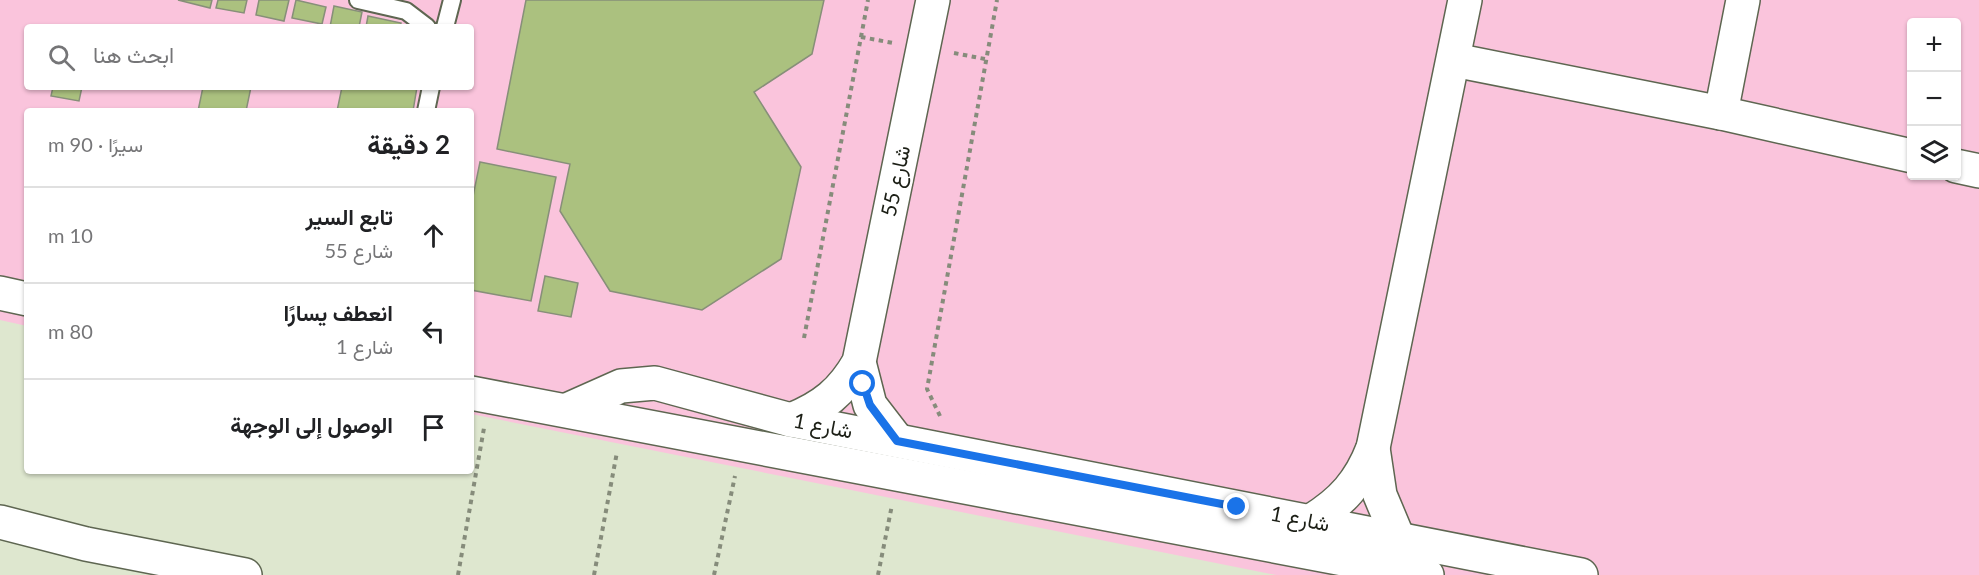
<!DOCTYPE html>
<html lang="ar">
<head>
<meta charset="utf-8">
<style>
  body { margin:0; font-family:Lato,Vazirmatn,sans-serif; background:#f6f6f6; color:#202124; direction:rtl }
  .controls { position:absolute; right:18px; top:18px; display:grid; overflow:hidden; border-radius:6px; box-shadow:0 2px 4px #0004 }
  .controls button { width:54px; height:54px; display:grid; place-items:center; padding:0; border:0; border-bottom:2px solid #e0e0e0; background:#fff; color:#202124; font:30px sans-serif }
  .stop { position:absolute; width:18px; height:18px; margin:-14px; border:4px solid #1a73e8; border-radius:50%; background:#fff }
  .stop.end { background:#1a73e8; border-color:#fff; box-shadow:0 2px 6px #0008 }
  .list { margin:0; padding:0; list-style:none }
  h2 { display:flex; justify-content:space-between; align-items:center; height:78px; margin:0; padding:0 24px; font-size:26px }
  h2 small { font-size:20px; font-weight:400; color:#757577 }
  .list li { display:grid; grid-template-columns:39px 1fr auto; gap:18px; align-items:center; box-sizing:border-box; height:96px; padding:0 24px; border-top:2px solid #e0e0e0 }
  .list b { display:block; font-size:22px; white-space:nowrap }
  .list p { margin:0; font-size:20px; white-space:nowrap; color:#757577 }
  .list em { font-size:20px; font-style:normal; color:#757577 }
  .icon { flex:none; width:33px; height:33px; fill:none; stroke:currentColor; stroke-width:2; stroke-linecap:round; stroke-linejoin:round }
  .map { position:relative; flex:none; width:1979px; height:575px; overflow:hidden; direction:ltr }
  .search { position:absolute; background:#fff; box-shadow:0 2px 4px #0004; left:24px; top:24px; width:450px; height:66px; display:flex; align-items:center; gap:15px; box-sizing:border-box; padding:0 21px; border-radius:6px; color:#757577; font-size:22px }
  .panel { position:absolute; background:#fff; box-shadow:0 2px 4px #0004; left:24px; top:108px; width:450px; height:366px; border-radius:6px; direction:rtl }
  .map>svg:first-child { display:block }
  .green { fill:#fac4dc; fill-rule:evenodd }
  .building { fill:#abc17f; stroke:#878f79; stroke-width:1.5 }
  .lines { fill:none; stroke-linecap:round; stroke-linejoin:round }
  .service-casing { stroke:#5e6651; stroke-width:20 }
  .minor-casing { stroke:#5e6651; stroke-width:36 }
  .path { stroke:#868c7b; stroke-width:4; stroke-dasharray:4.5 4.5; stroke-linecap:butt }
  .service { stroke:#fff; stroke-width:16 }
  .minor { stroke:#fff; stroke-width:33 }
  .route { stroke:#1a73e8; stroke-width:8 }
  .labels { text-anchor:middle; stroke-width:4.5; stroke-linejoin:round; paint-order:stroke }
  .street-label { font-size:21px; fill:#1c1f16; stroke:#fff }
</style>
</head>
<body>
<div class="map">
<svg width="1979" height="575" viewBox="0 0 1979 575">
  <rect width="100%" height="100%" fill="#dee7cf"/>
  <!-- green -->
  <path class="green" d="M0 0H1979V575H1276L471 414V111H27V326L0 320ZM1912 22H1956V176H1912ZM27 27H471V87H27Z"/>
  <!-- building -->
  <g class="building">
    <polygon points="178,0 212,0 210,8"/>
    <polygon points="218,0 247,0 244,13 216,8"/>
    <polygon points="259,0 289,0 284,21 256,15"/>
    <polygon points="296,0 326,7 322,24 292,18"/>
    <polygon points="526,0 824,0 812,54 754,92 801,167 781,259 702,310 610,291 560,211 570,164 497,149"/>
    <polygon points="334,6 362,12 359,27 330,27"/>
    <polygon points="368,16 401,23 400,27 366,27"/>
    <polygon points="53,87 82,87 79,101 51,96"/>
    <polygon points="203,87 251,87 246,111 198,111"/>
    <polygon points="342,87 417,87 413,111 337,111"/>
    <polygon points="480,162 556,177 531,301 471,290 471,206"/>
    <polygon points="545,276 578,283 571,317 538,311"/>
  </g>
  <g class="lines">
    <!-- service casing -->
    <g class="service-casing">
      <g id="service">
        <polyline points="358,0 406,11 427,27"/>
        <polyline points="445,27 452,0"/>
        <polyline points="426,111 431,87"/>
      </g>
    </g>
    <!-- minor casing -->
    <g class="minor-casing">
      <g id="minor">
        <polyline points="1454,60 1721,113 1912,156"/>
        <polyline points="1721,113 1743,0"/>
        <polyline points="1956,166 1979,171"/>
        <polyline points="0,293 27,299"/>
        <polyline points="859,362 870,405 897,440"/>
        <polyline points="471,393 1427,575"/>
        <polyline points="567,410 621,386 655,383 791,420 1581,575"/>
        <path d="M791 420C823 407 842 392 859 362L933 0"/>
        <polyline points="1373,448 1380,495 1398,538"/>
        <path d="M1311 521C1342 502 1360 482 1373 448L1465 0"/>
        <polyline points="0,522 86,544 245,575"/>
      </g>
    </g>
    <!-- path -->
    <g class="path">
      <polyline points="861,37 893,43"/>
      <polyline points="954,53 985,59"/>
      <polyline points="804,338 868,0"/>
      <polyline points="940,416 927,389 997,0"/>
      <polyline points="458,575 484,428"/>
      <polyline points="594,575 617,452"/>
      <polyline points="714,575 735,476"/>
      <polyline points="878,575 892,505"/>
    </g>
    <!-- service -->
    <use href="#service" class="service"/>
    <!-- minor -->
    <use href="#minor" class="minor"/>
  </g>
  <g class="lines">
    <!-- route -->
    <polyline class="route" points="863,384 870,405 897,441 1237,507"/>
  </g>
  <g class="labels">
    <!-- street labels -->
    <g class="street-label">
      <text transform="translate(896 181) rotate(-78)" y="7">شارع 55</text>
      <text transform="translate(823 426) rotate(11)" y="7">شارع 1</text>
      <text transform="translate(1300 519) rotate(11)" y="7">شارع 1</text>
    </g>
  </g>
</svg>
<div class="controls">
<button>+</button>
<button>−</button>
<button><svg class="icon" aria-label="layers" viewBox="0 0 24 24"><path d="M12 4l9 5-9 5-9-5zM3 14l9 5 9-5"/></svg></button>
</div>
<div class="stop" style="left:863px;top:384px"></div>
<div class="stop end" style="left:1237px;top:507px"></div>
<div class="search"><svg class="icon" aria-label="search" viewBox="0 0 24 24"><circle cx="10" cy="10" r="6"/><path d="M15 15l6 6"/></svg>ابحث هنا</div>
<section class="panel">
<h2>2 دقيقة<small>سيرًا · 90 m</small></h2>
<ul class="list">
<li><svg class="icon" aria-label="ahead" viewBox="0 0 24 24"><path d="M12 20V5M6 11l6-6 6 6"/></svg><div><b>تابع السير</b><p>شارع 55</p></div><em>10 m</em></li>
<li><svg class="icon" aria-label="left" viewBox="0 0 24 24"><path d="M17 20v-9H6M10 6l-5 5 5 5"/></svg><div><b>انعطف يسارًا</b><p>شارع 1</p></div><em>80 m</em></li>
<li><svg class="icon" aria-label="arrive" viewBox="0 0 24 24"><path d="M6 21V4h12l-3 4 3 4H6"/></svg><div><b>الوصول إلى الوجهة</b></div></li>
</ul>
</section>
</div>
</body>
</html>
